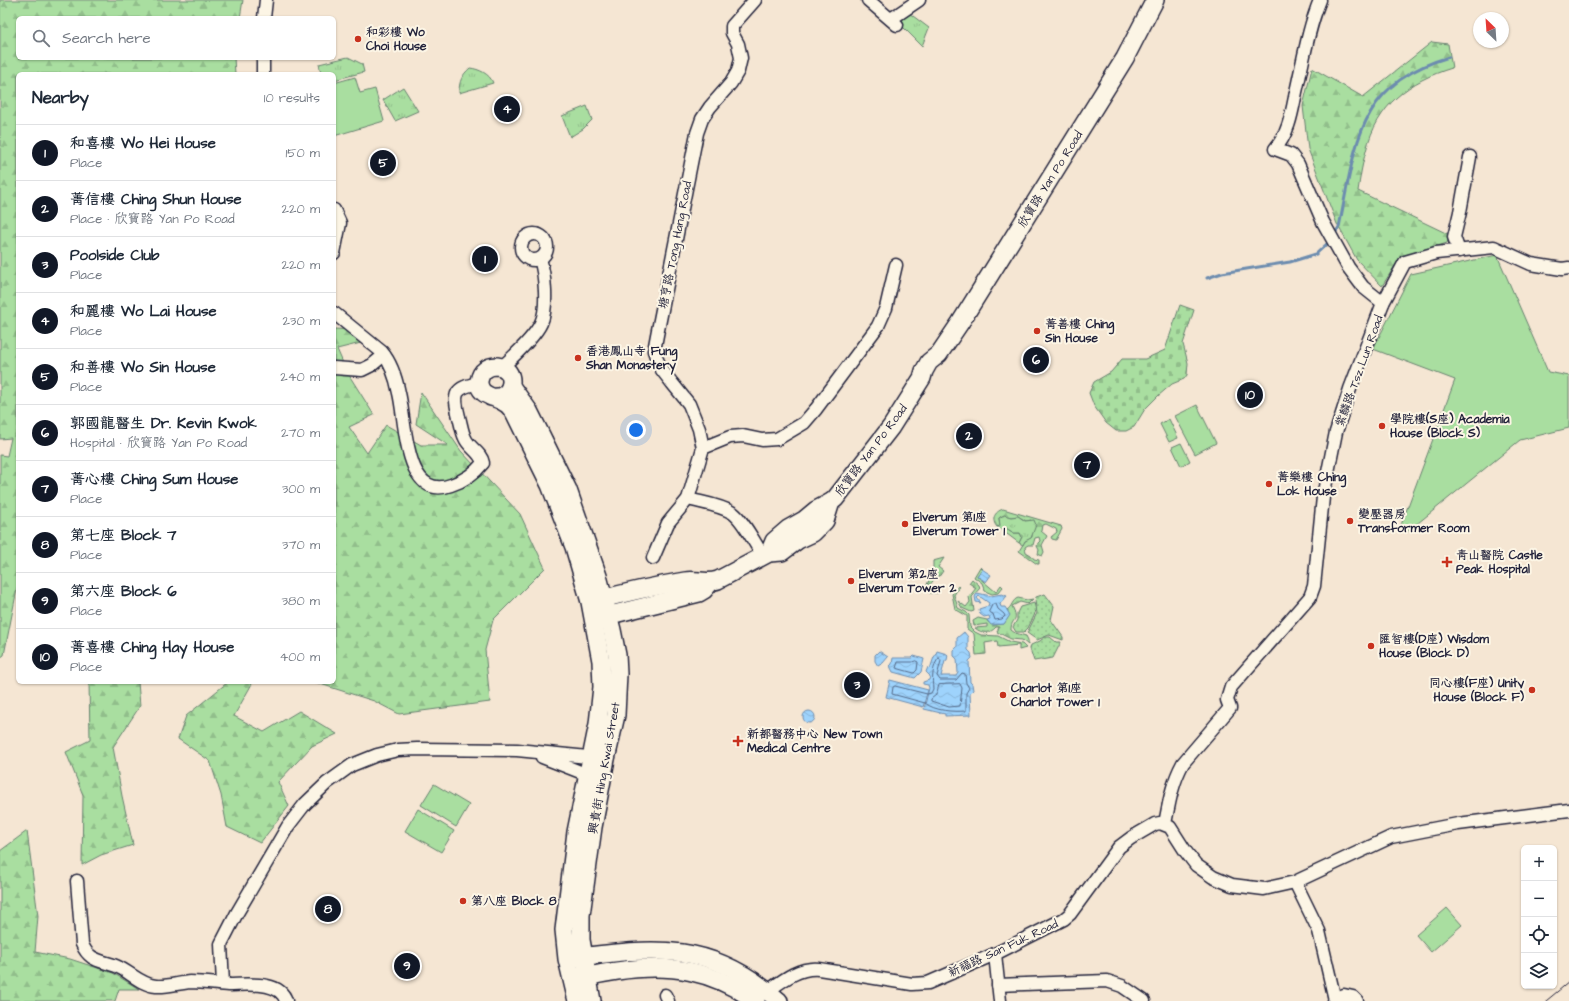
<!DOCTYPE html>
<html lang="en">
<head>
<meta charset="utf-8">
<style>
  body { margin:0; font-family:"Architects Daughter","LXGW WenKai TC",sans-serif; background:#f6f6f7; color:#1f2937 }
  .controls { position:absolute; right:12px; bottom:12px; display:grid; overflow:hidden; border-radius:6px; box-shadow:0 1px 3px #0004 }
  .controls button { width:36px; height:36px; display:grid; place-items:center; padding:0; border:0; border-bottom:1px solid #e0e1e3; background:#fff; color:#1f2937; font:20px sans-serif }
  .compass { position:absolute; left:1473px; top:12px; width:36px; height:36px; border-radius:50%; background:#fff; box-shadow:0 1px 3px #0004; rotate:335deg }
  .you { position:absolute; left:636px; top:430px; width:14px; height:14px; margin:-10px; border:3px solid #fff; border-radius:50%; background:#1a73e8; box-shadow:0 0 0 6px #1a73e833 }
  .badge { display:grid; place-items:center; width:26px; height:26px; border-radius:50%; background:#111827; color:#fff; font-size:13px; font-weight:700 }
  .pin { position:absolute; translate:-50% -50%; border:2px solid #fff; box-shadow:0 1px 4px #0006 }
  .list { margin:0; padding:0; list-style:none }
  h2 { display:flex; justify-content:space-between; align-items:center; height:52px; margin:0; padding:0 16px; font-size:17px }
  h2 small { font-size:13px; font-weight:400; color:#747a83 }
  .list li { display:grid; grid-template-columns:26px 1fr auto; gap:12px; align-items:center; box-sizing:border-box; height:56px; padding:0 16px; border-top:1px solid #e0e1e3 }
  .list b { display:block; font-size:15px; white-space:nowrap }
  .list p { margin:0; font-size:13px; white-space:nowrap; color:#747a83 }
  .list em { font-size:13px; font-style:normal; color:#747a83 }
  .icon { flex:none; width:22px; height:22px; fill:none; stroke:currentColor; stroke-width:2; stroke-linecap:round; stroke-linejoin:round }
  .map { position:relative; flex:none; width:1569px; height:1001px; overflow:hidden }
  .search { position:absolute; background:#fff; box-shadow:0 1px 3px #0004; left:16px; top:16px; width:320px; height:44px; display:flex; align-items:center; gap:10px; box-sizing:border-box; padding:0 14px; border-radius:6px; color:#747a83; font-size:15px }
  .panel { position:absolute; background:#fff; box-shadow:0 1px 3px #0004; left:16px; top:72px; width:320px; height:612px; border-radius:6px }
  .map>svg:first-child { display:block }
  .grass { fill:url(#grass-dots); stroke:#66806e }
  .forest { fill:url(#forest-firs); stroke:#66806e }
  .cemetery { fill:url(#cemetery-stones); stroke:#66806e }
  .park { fill:url(#park-tufts); stroke:#66806e }
  .garden { fill:#a9dea0; stroke:#66806e }
  .water { fill:url(#water-waves); stroke:#6c8caf }
  .lines { fill:none; stroke-linecap:round; stroke-linejoin:round }
  .shore { stroke:#546988; stroke-width:1 }
  .stream { stroke:#6c8caf; stroke-width:3 }
  .street-casing { stroke:#22223b; stroke-width:15 }
  .secondary-casing { stroke:#22223b; stroke-width:20 }
  .street { stroke:#fcf5e5; stroke-width:12 }
  .secondary { stroke:#fcf5e5; stroke-width:17 }
  .tram { stroke:#22223b; stroke-width:1 }
  .poi-dot { fill:#c8321e; stroke:#fcf5e5; stroke-width:1.5 }
  .labels { text-anchor:middle; stroke-width:4; stroke-linejoin:round; paint-order:stroke }
  .poi-label { font-size:12px; font-weight:bold; fill:#22223b; stroke:#fcf5e5; text-anchor:start }
  .street-label { font-size:12px; fill:#22223b; stroke:#fcf5e5 }
</style>
</head>
<body>
<div class="map">
<svg width="1569" height="1001" viewBox="0 0 1569 1001">
  <defs>
    <pattern id="grass-dots" width="8" height="8" patternUnits="userSpaceOnUse"><rect width="8" height="8" fill="#a9dea0"/><path d="M2 2h.1M6 6h.1" fill="none" stroke="#91be8b" stroke-width="1.8" stroke-linecap="round"/></pattern>
    <pattern id="forest-firs" width="22" height="20" patternUnits="userSpaceOnUse"><rect width="22" height="20" fill="#a9dea0"/><path d="M5 1l3.5 6h-7zM16 11l3.5 6h-7z" fill="#91be8b"/></pattern>
    <pattern id="cemetery-stones" width="16" height="16" patternUnits="userSpaceOnUse"><rect width="16" height="16" fill="#a9dea0"/><path d="M2 7V4a2 2 0 0 1 4 0v3zM10 15v-3a2 2 0 0 1 4 0v3z" fill="#91be8b"/></pattern>
    <pattern id="park-tufts" width="24" height="20" patternUnits="userSpaceOnUse"><rect width="24" height="20" fill="#a9dea0"/><path d="M3 7l-1-3M5 7V3M7 7l1-3M15 17l-1-3M17 17v-4M19 17l1-3" fill="none" stroke="#91be8b"/></pattern>
    <pattern id="water-waves" width="16" height="10" patternUnits="userSpaceOnUse"><rect width="16" height="10" fill="#9ed3fc"/><path d="M0 5q4-4 8 0t8 0" fill="none" stroke="#88b5d9"/></pattern>
  </defs>
  <rect width="100%" height="100%" fill="#f5e6d3"/>
  <filter id="ink" filterUnits="userSpaceOnUse"><feTurbulence type="fractalNoise" baseFrequency=".025" numOctaves="2"/><feDisplacementMap in="SourceGraphic" scale="8" xChannelSelector="R" yChannelSelector="G"/><feConvolveMatrix kernelMatrix="1 2 1 2 8 2 1 2 1" color-interpolation-filters="sRGB"/></filter>
  <g filter="url(#ink)">
    <!-- grass -->
    <g class="grass">
      <polygon points="1045,594 1054,606 1051,620 1063,637 1063,640 1049,635 1037,640 1027,633 1037,613 1035,601 1036,597"/>
      <polygon points="1034,603 1036,610 1034,616 1028,628 1024,632 1016,632 1013,627 1017,620 1017,613 1020,607"/>
      <polygon points="1045,637 1050,637 1056,642 1061,642 1053,658 1034,661 1030,649 1031,645 1040,641"/>
    </g>
    <!-- forest -->
    <g class="forest">
      <polygon points="0,0 243,0 240,18 18,18 18,58 234,58 235,74 18,74 18,584 4,655 0,658 0,455 7,456 11,438 0,439"/>
      <path d="M1432 42 1448 44 1452 68C1409 81 1377 105 1366 151 1362 164 1360 178 1358 191L1450 235 1447 243 1400 258 1382 286 1357 260 1337 224 1308 149 1303 106 1312 68 1363 97Z"/>
      <polygon points="334,329 360,330 361,343 337,349 347,372 374,415 349,427 367,453 386,425 421,445 448,445 416,424 421,392 461,451 520,514 545,568 493,620 485,650 490,702 399,714 374,701 314,682 334,682"/>
      <path d="M1003 509 1061 526 1062 529 1056 540 1052 539 1051 537 1057 532 1056 529 1046 524 1042 525 1041 531 1047 536 1042 545 1044 552 1042 556 1038 554 1039 550 1037 546 1038 543 1040 541 1039 537 1035 538 1033 545H1028L1025 547 1026 552 1031 555 1034 559 1039 560V564H1037L1019 551 1025 541 1032 537 1031 520 1026 521 1018 516 1011 517 1002 516 999 518 1000 526 997 527C991 520 994 512 1003 509Z"/>
      <polygon points="1003,528 1006,528 1014,533 1020,533 1022,537 1019,543 1003,531"/>
      <polygon points="944,558 938,567 943,571 938,578 936,577 929,586 938,593 929,593 926,587 933,571 933,561"/>
      <polygon points="980,567 982,569 977,576 996,592 1001,585 1003,587 998,593 992,594 985,591 982,583 974,577"/>
      <polygon points="972,579 979,585 980,588 972,597 974,611 971,612 962,608 958,601 966,607 970,602 969,597 976,588 969,583"/>
      <polygon points="958,586 959,587 954,595 958,608 966,612 969,615 970,627 975,632 981,635 998,636 1010,642 1022,644 1026,648 1019,650 1019,645 998,647 997,641 985,643 986,654 976,655 974,634 967,629 967,616 955,609 952,594"/>
      <path d="M1018 598 1027 600 1033 599 1028 604 1020 602 1012 606C1020 623 1011 617 1011 630L1015 633 1026 636 1028 640V645L1022 640 1011 639 997 632 999 627H996C990 634 982 634 975 628L987 627V624L974 626 973 621 978 618 987 620 988 622 993 625 1004 624C1007 618 1011 617 1007 610 1012 607 1012 600 1018 598Z"/>
      <polygon points="89,682 138,682 140,706 113,747 122,796 133,845 101,855 82,865 83,795 66,752 90,740"/>
      <polygon points="228,682 253,682 234,716 264,732 299,711 337,734 312,746 278,782 289,806 260,843 227,827 221,795 210,761 178,739 186,716"/>
      <polygon points="27,831 38,916 35,952 70,959 113,973 139,989 119,989 115,1001 0,1001 0,851"/>
    </g>
    <!-- cemetery -->
    <polygon class="cemetery" points="1180,305 1194,310 1183,344 1188,363 1187,375 1184,379 1172,384 1158,396 1145,409 1134,427 1126,431 1116,431 1106,423 1094,406 1089,393 1094,382 1111,372 1122,359 1145,359 1165,350"/>
    <!-- park -->
    <g class="park">
      <polygon points="909,13 929,28 922,46 899,23"/>
      <polygon points="348,57 362,64 364,72 334,80 334,74 321,74 319,64"/>
      <path d="M470 68C479 69 490 74 493 83L459 93C459 81 462 75 470 68Z"/>
      <polygon points="403,87 418,111 395,121 383,100"/>
      <polygon points="587,106 592,120 583,129 570,137 562,116"/>
      <polygon points="1004,515 1011,517 1018,516 1025,521 1034,520 1036,525 1031,538 1025,541 1023,545 1019,543 1022,537 1020,533 1014,533 1006,528 1003,528 1003,531 997,527 1000,526 999,518"/>
    </g>
    <!-- garden -->
    <g class="garden">
      <polygon points="355,77 360,93 375,89 384,121 334,136 334,83"/>
      <polygon points="1497,255 1548,372 1569,376 1569,428 1520,440 1407,532 1401,525 1455,380 1373,349 1411,274"/>
      <polygon points="1197,405 1216,443 1195,454 1175,416"/>
      <polygon points="1169,419 1178,438 1169,442 1160,424"/>
      <polygon points="1181,443 1190,461 1181,466 1172,447"/>
      <polygon points="434,784 469,805 456,827 421,805"/>
      <polygon points="418,809 454,831 441,852 405,831"/>
      <polygon points="1447,908 1462,925 1431,952 1416,935"/>
    </g>
    <!-- water -->
    <g class="water">
      <polygon points="982,569 991,575 986,582 977,576"/>
      <polygon points="977,593 991,596 1002,594 1007,596 1000,604 1001,607 1005,607 1010,615 1004,624 991,625 987,620 990,619 989,616 984,617 980,614 979,609 988,606 989,603 979,596 977,598 981,603 976,602 975,597"/>
      <polygon points="964,632 968,637 968,650 971,653 972,658 969,661 970,682 972,684 973,690 970,693 971,715 945,716 945,714 924,709 929,688 928,685 923,684 923,682 929,680 930,676 926,672 928,667 930,669 934,657 935,656 937,651 947,654 948,655 947,660 945,661 941,676 956,676 958,673 957,659 954,656 954,650 957,647 957,638"/>
      <polygon points="879,651 888,657 883,663 878,666 875,661 875,655"/>
      <polygon points="914,656 924,659 921,672 915,678 893,672 890,666 892,664 893,658 912,658"/>
      <polygon points="890,680 928,690 923,707 886,697"/>
      <circle cx="809" cy="717" r="6"/>
    </g>
    <g class="lines">
      <!-- shore -->
      <g class="shore">
        <polygon points="993,604 996,604 998,609 1004,614 1005,616 1002,619 995,620 993,614 989,612"/>
        <path d="M939 658 941 661 937 676 940 680H956L962 673 965 674 966 683 969 688 966 693V711C953 712 935 711 925 703L892 694 893 687 895 686 927 694 931 693 933 689C932 680 932 665 939 658Z"/>
        <polygon points="916,661 918,662 917,670 914,673 896,668 898,662 912,662"/>
        <polygon points="960,684 962,688 960,706 949,707 931,701 931,699 936,695 939,685"/>
      </g>
      <!-- stream -->
      <g class="stream">
        <path d="M1334 235 1339 227C1356 146 1356 84 1449 57"/>
        <polyline points="1207,278 1222,273 1290,262 1316,254 1330,241"/>
      </g>
      <!-- street casing -->
      <g class="street-casing">
        <g id="street">
          <polyline points="868,0 897,25"/>
          <path d="M1320 0C1308 29 1303 62 1296 92 1292 112 1289 133 1275 149L1291 155 1298 164 1323 222 1348 267 1363 287 1383 303"/>
          <polyline points="264,18 266,0"/>
          <polyline points="891,19 919,0"/>
          <polyline points="263,74 263,58"/>
          <polyline points="334,210 340,223 334,253"/>
          <circle cx="534" cy="247" r="13"/>
          <polyline points="1459,251 1454,237 1460,212 1470,157"/>
          <path d="M334 313 382 352C392 364 396 378 399 393 406 420 404 502 451 485 463 481 475 473 483 463 481 452 469 448 465 438 462 432 461 424 459 417 453 393 454 388 479 383"/>
          <path d="M502 367C513 357 535 336 541 323 548 308 545 274 540 259"/>
          <polyline points="334,368 362,370 372,365 384,355"/>
          <polyline points="703,448 730,437 743,436 762,440 777,439 804,423 816,409 878,326 886,308 896,265"/>
          <path d="M688 499C703 503 720 505 733 513 743 520 756 545 763 556"/>
          <polyline points="653,558 668,523 688,499 703,448 699,429 689,404 672,383 662,370 658,362 654,351 657,335 697,133 702,119 710,107 731,83 738,71 741,58 738,44 732,33 732,26 755,0"/>
          <polyline points="542,757 588,775 594,776"/>
          <path d="M1165 824C1169 803 1172 783 1183 763L1230 708 1227 700 1231 687 1310 597 1314 586 1323 497 1336 432 1350 389 1383 303 1405 262 1436 253 1494 247 1531 264 1562 269 1569 268"/>
          <path d="M77 881 82 944C89 961 100 960 116 966 129 971 141 985 156 986 167 987 179 983 190 982 203 982 216 984 229 985 246 985 280 980 286 1001"/>
          <polyline points="1295,882 1319,931 1335,1000"/>
          <polyline points="995,954 1000,1001"/>
          <polyline points="223,984 221,944 237,913 288,826 305,804 327,783 352,765 377,755 398,750 417,749 517,750 598,758"/>
          <polyline points="998,985 1107,981 1122,986 1144,1001"/>
          <path d="M768 991C783 980 799 967 819 969L912 984 928 983 995 954 1064 919 1070 914 1119 847 1131 838 1155 824 1160 823 1170 827 1186 852 1196 865 1213 877 1232 885 1264 889 1295 882 1391 837 1458 824 1569 810"/>
          <polyline points="665,995 668,1001"/>
          <polyline points="1334,1001 1344,995 1353,997 1357,1001"/>
        </g>
      </g>
      <!-- secondary casing -->
      <g class="secondary-casing">
        <g id="secondary">
          <polyline points="511,386 529,411 540,433 568,490 598,576 612,630 617,655 618,674 616,715 606,759 593,827 581,915 581,940 592,1001"/>
          <path d="M491 397C515 400 518 368 497 366 492 366 488 367 485 370 482 372 480 376 479 381 478 397 496 396 505 403 509 405 511 409 514 412L550 485 574 547 590 602 601 661 602 687 598 724 576 832 564 930 567 959 577 1001"/>
          <polyline points="769,553 774,541 788,529 804,520 816,510 831,502 835,499 891,427 922,378 924,371 929,362 939,354 960,323 1125,58 1155,0"/>
          <path d="M594 601C624 593 654 586 685 581 696 579 707 584 718 580L769 553 782 552 798 540 813 533 825 521 831 502"/>
          <polyline points="598,618 699,593 704,590 710,583"/>
          <path d="M573 958C656 947 712 941 779 1001"/>
          <path d="M578 979C591 975 604 973 617 971 670 963 712 970 756 1001"/>
        </g>
      </g>
      <!-- street -->
      <use href="#street" class="street"/>
      <!-- secondary -->
      <use href="#secondary" class="secondary"/>
      <!-- tram -->
      <polyline class="tram" points="1546,1001 1569,982"/>
    </g>
  </g>
  <!-- markers -->
  <g class="poi-dot">
    <circle cx="358" cy="39" r="4"/>
    <circle cx="1037" cy="331" r="4"/>
    <circle cx="578" cy="358" r="4"/>
    <circle cx="1382" cy="426" r="4"/>
    <circle cx="1269" cy="484" r="4"/>
    <circle cx="1350" cy="521" r="4"/>
    <circle cx="905" cy="524" r="4"/>
    <path d="M1445 556h4v4h4v4h-4v4h-4v-4h-4v-4h4z"/>
    <circle cx="851" cy="581" r="4"/>
    <circle cx="1371" cy="646" r="4"/>
    <circle cx="1532" cy="690" r="4"/>
    <circle cx="1003" cy="695" r="4"/>
    <path d="M736 735h4v4h4v4h-4v4h-4v-4h-4v-4h4z"/>
    <circle cx="463" cy="901" r="4"/>
  </g>
  <g class="labels">
    <!-- poi labels -->
    <g class="poi-label">
      <text x="366" y="36">和彩樓 Wo<tspan x="366" dy="14">Choi House</tspan></text>
      <text x="1045" y="328">菁善樓 Ching<tspan x="1045" dy="14">Sin House</tspan></text>
      <text x="586" y="355">香港鳳山寺 Fung<tspan x="586" dy="14">Shan Monastery</tspan></text>
      <text x="1390" y="423">學院樓(S座) Academia<tspan x="1390" dy="14">House (Block S)</tspan></text>
      <text x="1277" y="481">菁樂樓 Ching<tspan x="1277" dy="14">Lok House</tspan></text>
      <text x="1358" y="518">變壓器房<tspan x="1358" dy="14">Transformer Room</tspan></text>
      <text x="913" y="521">Elverum 第1座<tspan x="913" dy="14">Elverum Tower 1</tspan></text>
      <text x="1456" y="559">青山醫院 Castle<tspan x="1456" dy="14">Peak Hospital</tspan></text>
      <text x="859" y="578">Elverum 第2座<tspan x="859" dy="14">Elverum Tower 2</tspan></text>
      <text x="1379" y="643">匯智樓(D座) Wisdom<tspan x="1379" dy="14">House (Block D)</tspan></text>
      <text x="1524" y="687" text-anchor="end">同心樓(F座) Unity<tspan x="1524" dy="14">House (Block F)</tspan></text>
      <text x="1011" y="692">Charlot 第1座<tspan x="1011" dy="14">Charlot Tower 1</tspan></text>
      <text x="747" y="738">新都醫務中心 New Town<tspan x="747" dy="14">Medical Centre</tspan></text>
      <text x="471" y="905">第八座 Block 8</text>
    </g>
    <!-- street labels -->
    <g class="street-label">
      <text transform="translate(1050 179) rotate(-58)" y="4">欣寶路 Yan Po Road</text>
      <text transform="translate(675 245) rotate(-79)" y="4">塘亨路 Tong Hang Road</text>
      <text transform="translate(1359 371) rotate(-70)" y="4">紫麟路 Tsz Lun Road</text>
      <text transform="translate(871 450) rotate(-53)" y="4">欣寶路 Yan Po Road</text>
      <text transform="translate(604 768) rotate(-80)" y="4">興貴街 Hing Kwai Street</text>
      <text transform="translate(1003 948) rotate(-25)" y="4">新福路 San Fuk Road</text>
    </g>
  </g>
</svg>
<div class="controls">
<button>+</button>
<button>−</button>
<button><svg class="icon" aria-label="locate" viewBox="0 0 24 24"><circle cx="12" cy="12" r="6"/><path d="M12 2v4M12 18v4M2 12h4M18 12h4"/></svg></button>
<button><svg class="icon" aria-label="layers" viewBox="0 0 24 24"><path d="M12 4l9 5-9 5-9-5zM3 14l9 5 9-5"/></svg></button>
</div>
<svg class="compass" viewBox="-18 -18 36 36"><path d="M0-13l5 13h-10z" fill="#e53935"/><path d="M0 13l5-13h-10z" fill="#747a83"/></svg>
<div class="you"></div>
<div class="pin badge" style="left:485px;top:259px">1</div>
<div class="pin badge" style="left:969px;top:436px">2</div>
<div class="pin badge" style="left:857px;top:685px">3</div>
<div class="pin badge" style="left:507px;top:109px">4</div>
<div class="pin badge" style="left:383px;top:163px">5</div>
<div class="pin badge" style="left:1036px;top:360px">6</div>
<div class="pin badge" style="left:1087px;top:465px">7</div>
<div class="pin badge" style="left:328px;top:909px">8</div>
<div class="pin badge" style="left:407px;top:966px">9</div>
<div class="pin badge" style="left:1250px;top:395px">10</div>
<div class="search"><svg class="icon" aria-label="search" viewBox="0 0 24 24"><circle cx="10" cy="10" r="6"/><path d="M15 15l6 6"/></svg>Search here</div>
<section class="panel">
<h2>Nearby<small>10 results</small></h2>
<ul class="list">
<li><span class="badge">1</span><div><b>和喜樓 Wo Hei House</b><p>Place</p></div><em>150 m</em></li>
<li><span class="badge">2</span><div><b>菁信樓 Ching Shun House</b><p>Place · 欣寶路 Yan Po Road</p></div><em>220 m</em></li>
<li><span class="badge">3</span><div><b>Poolside Club</b><p>Place</p></div><em>220 m</em></li>
<li><span class="badge">4</span><div><b>和麗樓 Wo Lai House</b><p>Place</p></div><em>230 m</em></li>
<li><span class="badge">5</span><div><b>和善樓 Wo Sin House</b><p>Place</p></div><em>240 m</em></li>
<li><span class="badge">6</span><div><b>郭國龍醫生 Dr. Kevin Kwok</b><p>Hospital · 欣寶路 Yan Po Road</p></div><em>270 m</em></li>
<li><span class="badge">7</span><div><b>菁心樓 Ching Sum House</b><p>Place</p></div><em>300 m</em></li>
<li><span class="badge">8</span><div><b>第七座 Block 7</b><p>Place</p></div><em>370 m</em></li>
<li><span class="badge">9</span><div><b>第六座 Block 6</b><p>Place</p></div><em>380 m</em></li>
<li><span class="badge">10</span><div><b>菁喜樓 Ching Hay House</b><p>Place</p></div><em>400 m</em></li>
</ul>
</section>
</div>
</body>
</html>
